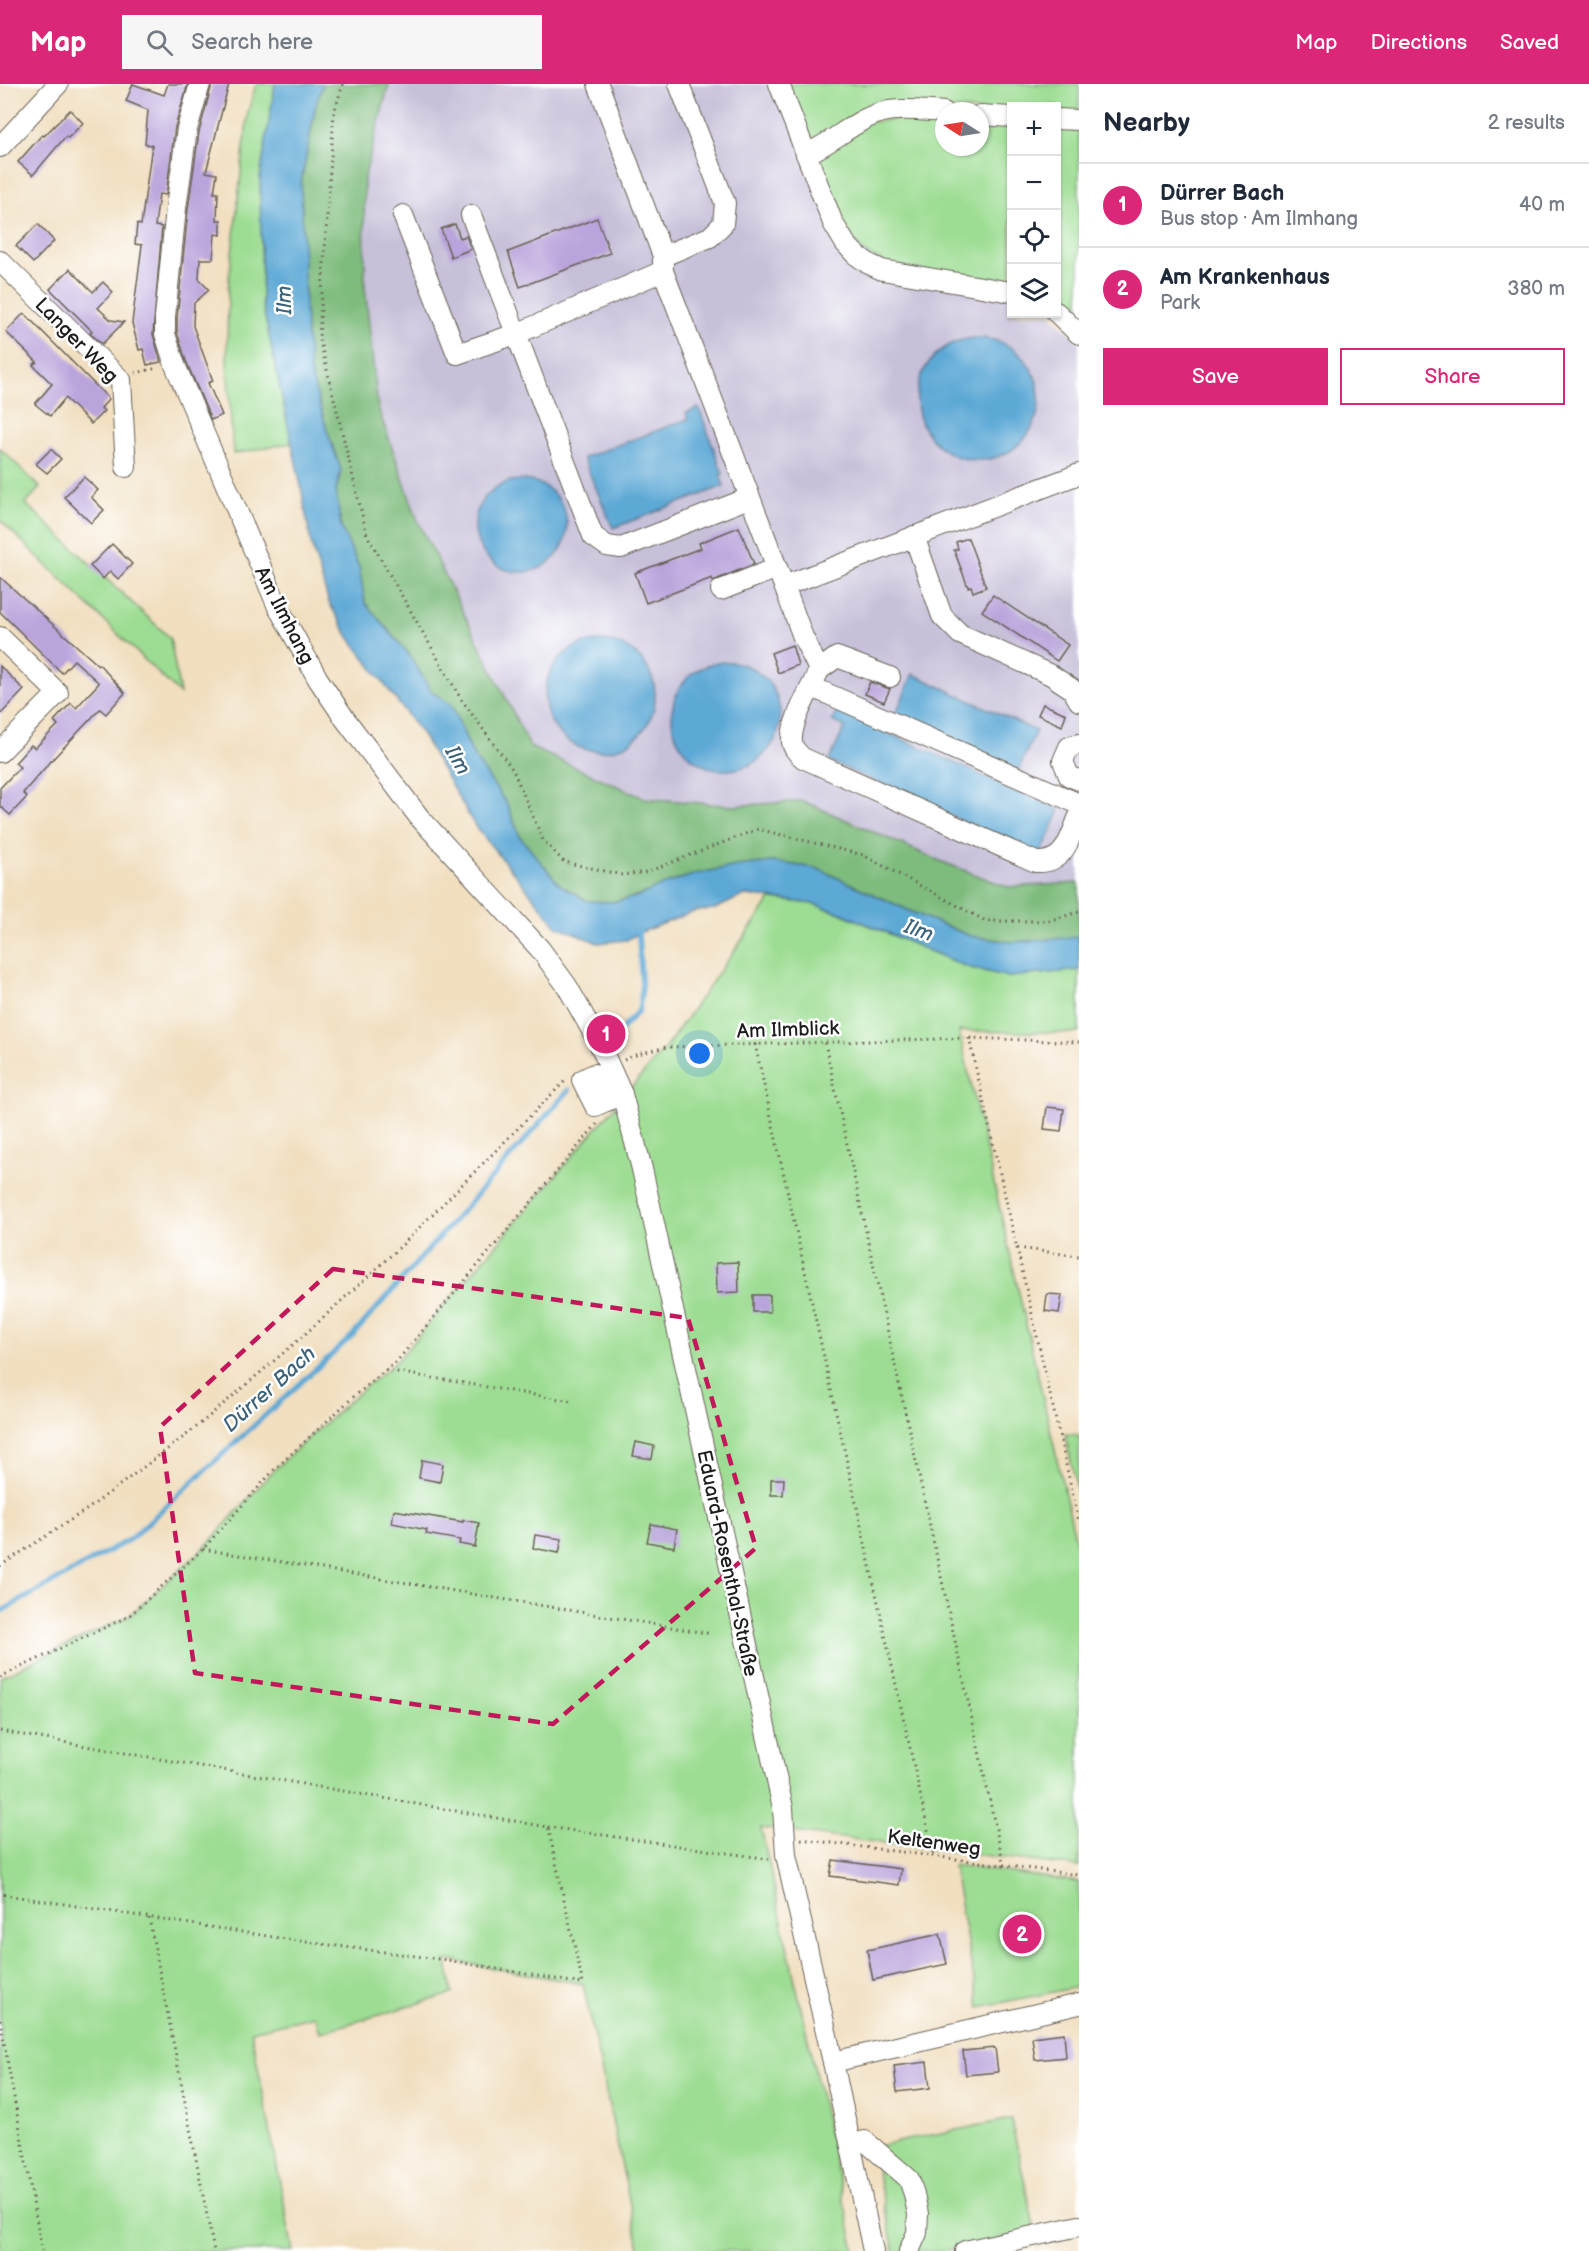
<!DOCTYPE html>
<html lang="en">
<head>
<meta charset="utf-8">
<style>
  body { margin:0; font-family:"Balsamiq Sans",sans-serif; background:#f6f6f7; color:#1f2937 }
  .controls { position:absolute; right:18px; top:18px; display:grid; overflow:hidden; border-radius:0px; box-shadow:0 2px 4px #0004 }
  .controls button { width:54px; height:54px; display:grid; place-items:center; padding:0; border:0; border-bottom:2px solid #e0e1e3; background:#fff; color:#1f2937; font:30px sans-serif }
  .compass { position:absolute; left:935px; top:18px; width:54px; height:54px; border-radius:50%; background:#fff; box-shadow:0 2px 4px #0004; rotate:282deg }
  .you { position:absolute; left:700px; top:970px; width:21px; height:21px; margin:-15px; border:4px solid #fff; border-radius:50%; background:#1a73e8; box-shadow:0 0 0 9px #1a73e833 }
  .badge { display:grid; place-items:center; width:39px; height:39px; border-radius:50%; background:#db2777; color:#fff; font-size:20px; font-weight:700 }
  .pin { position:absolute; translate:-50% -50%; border:3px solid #fff; box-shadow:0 2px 6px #0006 }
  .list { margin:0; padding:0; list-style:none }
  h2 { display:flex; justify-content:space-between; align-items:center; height:78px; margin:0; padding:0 24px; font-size:26px }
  h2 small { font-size:20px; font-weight:400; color:#747a83 }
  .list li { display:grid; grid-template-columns:39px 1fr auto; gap:18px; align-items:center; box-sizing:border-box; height:84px; padding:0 24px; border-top:2px solid #e0e1e3 }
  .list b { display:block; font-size:22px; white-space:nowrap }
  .list p { margin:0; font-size:20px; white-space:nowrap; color:#747a83 }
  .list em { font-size:20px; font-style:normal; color:#747a83 }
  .actions { display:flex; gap:12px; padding:18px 24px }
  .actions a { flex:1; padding:14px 0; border:2px solid #db2777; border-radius:0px; text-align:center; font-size:21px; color:#db2777 }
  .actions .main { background:#db2777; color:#fff }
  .icon { flex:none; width:33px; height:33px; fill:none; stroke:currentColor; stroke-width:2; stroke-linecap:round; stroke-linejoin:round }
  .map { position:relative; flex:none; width:1079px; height:2167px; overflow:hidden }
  header { display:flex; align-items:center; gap:36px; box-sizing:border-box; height:84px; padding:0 30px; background:#db2777; color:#fff }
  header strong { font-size:28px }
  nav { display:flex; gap:33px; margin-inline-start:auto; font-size:21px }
  .search { width:420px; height:54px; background:#f6f6f7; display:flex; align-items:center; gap:15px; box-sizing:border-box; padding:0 21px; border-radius:0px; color:#747a83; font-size:22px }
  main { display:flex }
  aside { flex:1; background:#fff }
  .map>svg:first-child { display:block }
  .industrial { fill:#c7c0d9 }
  .green { fill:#9ddd93; stroke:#5c7c58; stroke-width:1.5 }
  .forest { fill:#7ebc7d; stroke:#4d6c4c; stroke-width:1.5 }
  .water { fill:#5da9d6; stroke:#3c6279; stroke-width:1.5 }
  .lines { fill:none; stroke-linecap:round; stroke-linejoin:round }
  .stream { stroke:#5da9d6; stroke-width:5 }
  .building { fill:#b9a4dc }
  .minor-casing { stroke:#676055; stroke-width:22 }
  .path { stroke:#676055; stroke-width:3; stroke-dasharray:1.5 4.5; stroke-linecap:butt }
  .minor { stroke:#fff; stroke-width:20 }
  .marked { fill:none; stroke:#c2185b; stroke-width:4.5; stroke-dasharray:12 8; stroke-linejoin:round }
  .labels { text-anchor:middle; stroke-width:5; stroke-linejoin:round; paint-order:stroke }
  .street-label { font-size:20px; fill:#1c1c1c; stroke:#fff }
  .water-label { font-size:21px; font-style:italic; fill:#3c6279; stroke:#fff }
</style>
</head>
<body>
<header>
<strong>Map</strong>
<div class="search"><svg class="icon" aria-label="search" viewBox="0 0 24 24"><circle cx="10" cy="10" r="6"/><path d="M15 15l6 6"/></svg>Search here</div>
<nav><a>Map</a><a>Directions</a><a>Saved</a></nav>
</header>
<main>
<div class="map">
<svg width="1079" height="2167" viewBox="0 0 1079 2167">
  <rect width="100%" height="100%" fill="#fff"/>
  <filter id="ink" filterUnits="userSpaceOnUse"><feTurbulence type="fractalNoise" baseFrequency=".0167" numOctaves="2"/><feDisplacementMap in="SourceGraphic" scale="12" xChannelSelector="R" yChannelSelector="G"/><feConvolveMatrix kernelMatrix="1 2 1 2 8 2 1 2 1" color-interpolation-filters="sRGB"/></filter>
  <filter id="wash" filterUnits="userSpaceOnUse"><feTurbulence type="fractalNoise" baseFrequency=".008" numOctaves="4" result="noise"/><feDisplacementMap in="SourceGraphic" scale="24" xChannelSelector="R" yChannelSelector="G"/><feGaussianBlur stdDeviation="1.35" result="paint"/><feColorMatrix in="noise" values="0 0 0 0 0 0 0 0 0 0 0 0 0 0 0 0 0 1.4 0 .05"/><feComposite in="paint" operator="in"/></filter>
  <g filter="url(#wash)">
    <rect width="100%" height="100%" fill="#f1dfc0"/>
    <!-- industrial -->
    <polygon class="industrial" points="389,0 774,0 1011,213 1011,230 1051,230 1079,258 1079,799 1008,803 940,777 803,717 733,722 644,714 530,663 418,437 378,324 365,204 364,95"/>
    <!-- green -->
    <g class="green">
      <polygon points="256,0 275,0 260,94 262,219 292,359 233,370 227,276 228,205 248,28"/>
      <polygon points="784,0 1079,0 1079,33 1057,32 1056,22 1011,22 1011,29 880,20 818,58 809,58"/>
      <polygon points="944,31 944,63 980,63 980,34 1011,37 1011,202 887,180 863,168 839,137 815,70 868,38"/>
      <polygon points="1056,39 1079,40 1079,239 1057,219"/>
      <polygon points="0,364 40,403 26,420 170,554 180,610 0,436"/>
      <polygon points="771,815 813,820 840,829 967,883 1009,893 1079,886 1079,949 959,947 1079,1471 1079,1783 761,1744 855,2167 640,2167 583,1900 447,1876 452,1910 320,1948 315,1932 251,1947 293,2167 0,2167 0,1593 129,1532 203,1465 274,1386 351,1315 397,1277 666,963"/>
      <polygon points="1065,1350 1079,1351 1079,1415"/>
      <polygon points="953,1781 1079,1798 1079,1903 979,1923"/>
      <polygon points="1011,2035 1035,2147 944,2167 894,2167 872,2063"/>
    </g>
    <!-- forest -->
    <polygon class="forest" points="323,0 389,0 364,95 365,204 378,324 418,437 530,663 644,714 733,722 803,717 940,777 1008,803 1079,799 1079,853 1012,858 970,852 912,828 816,784 772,778 737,782 699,789 665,800 639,812 613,818 587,817 559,800 520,753 507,720 473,671 452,622 431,607 408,569 365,519 359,483 341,443 336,407 341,386 327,346 310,288 306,241 301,99 316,20"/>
    <!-- water -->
    <g class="water">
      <polygon points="275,0 323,0 316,20 301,99 306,241 310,288 327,346 341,386 336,407 341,443 359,483 365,519 408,569 431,607 452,622 473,671 507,720 520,753 559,800 587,817 613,818 639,812 665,800 699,789 737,782 772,778 816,784 912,828 970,852 1012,858 1079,853 1079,886 1009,893 967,883 841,829 813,820 745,811 715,825 696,827 639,849 627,856 598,859 557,842 475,742 421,649 349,553 329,519 311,459 301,403 262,219 260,94"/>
      <circle cx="978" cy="315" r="61"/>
      <polygon points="699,324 723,390 720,391 724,402 613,444 583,374 688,335 686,329"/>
      <circle cx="521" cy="442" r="46"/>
      <circle cx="600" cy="612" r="55"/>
      <circle cx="726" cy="632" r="54"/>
      <polygon points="913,590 1036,647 1018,687 895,631"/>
      <polygon points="837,626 1060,726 1040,772 829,677 845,643 832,637"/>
    </g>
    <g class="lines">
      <!-- stream -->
      <g class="stream">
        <polyline points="620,947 639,926 642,905 638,843"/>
        <polyline points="0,1528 130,1455 353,1251 569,1006"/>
      </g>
    </g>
    <g id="blocks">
      <!-- building -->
      <g class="building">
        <polygon points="133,0 164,11 168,0 188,0 175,43 166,111 159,110 155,142 162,143 153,250 161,278 147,281 143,265 139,266 132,239 142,161 135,160 137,140 141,141 152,61 145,60 148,26 126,17"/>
        <polygon points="212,0 229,0 206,88 217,90 214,109 218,109 217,136 221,136 221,151 215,150 213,175 200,175 199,195 209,206 194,219 193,242 213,297 208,299 222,331 211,336 186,277 177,248 177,234 188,125 199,48"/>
        <polygon points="70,26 83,39 68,54 66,52 33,91 18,78 42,51 44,52"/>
        <polygon points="597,134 610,169 520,203 508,168"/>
        <polygon points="38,140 54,157 33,179 16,162"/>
        <polygon points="455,140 460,154 466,152 471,165 451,173 441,145"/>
        <polygon points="70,185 93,208 103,198 113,208 98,224 111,236 124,238 102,260 90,249 92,247 50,205"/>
        <polygon points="24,229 109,315 101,324 104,327 91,340 65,314 50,332 35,320 52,300 33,281 37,278 6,248"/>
        <polygon points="51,365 61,375 47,389 36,380"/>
        <polygon points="84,393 98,406 91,413 104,426 91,439 64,413"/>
        <polygon points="739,443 754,480 713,497 712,494 646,519 635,489 701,464 699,459"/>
        <polygon points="968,454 986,503 973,508 971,502 968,503 954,466 958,465 956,458"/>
        <polygon points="112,460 132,480 118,495 110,487 103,495 90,482"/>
        <polygon points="0,493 98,581 99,580 125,609 106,630 100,625 50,678 23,709 27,713 10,731 0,722 0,704 20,683 15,679 31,661 35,664 58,641 54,637 71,619 76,624 99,599 74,576 62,589 0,528"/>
        <polygon points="993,511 1068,561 1057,577 982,527"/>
        <polygon points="792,561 798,581 778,589 771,569"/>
        <polygon points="0,582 24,606 0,631"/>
        <polygon points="870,598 890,605 884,618 865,610"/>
        <polygon points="1043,620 1066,630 1062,642 1038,631"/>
        <polygon points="1047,1023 1064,1025 1061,1047 1044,1045"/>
        <polygon points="738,1178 739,1208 717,1209 716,1179"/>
        <polygon points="1047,1210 1062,1211 1059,1229 1045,1227"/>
        <rect x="753" y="1211" width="17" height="17"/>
        <polygon points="636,1358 654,1362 652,1375 633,1372"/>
        <polygon points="422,1376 443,1380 440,1398 419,1394"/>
        <polygon points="771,1395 784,1395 783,1411 771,1411"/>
        <polygon points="394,1426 463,1438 463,1436 479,1439 475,1463 459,1460 460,1456 426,1450 427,1446 392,1439"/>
        <polygon points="651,1440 677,1445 674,1463 647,1458"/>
        <polygon points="535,1451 562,1455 559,1469 533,1464"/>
        <polygon points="833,1776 901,1785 899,1801 830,1792"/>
        <polygon points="940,1850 947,1880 873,1896 867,1866"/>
        <polygon points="1064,1949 1066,1973 1035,1976 1032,1953"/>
        <polygon points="995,1964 998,1988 966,1991 963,1967"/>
        <polygon points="927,1978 930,2004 897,2008 894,1982"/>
      </g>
    </g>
  </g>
  <g filter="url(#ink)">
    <use href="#blocks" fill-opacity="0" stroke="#676055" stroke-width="1.5"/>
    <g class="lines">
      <!-- minor casing -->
      <g class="minor-casing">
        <g id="minor">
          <polyline points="200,0 187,45 176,124 165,233 165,250 175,281 278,523 318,595 345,635 419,733 540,865 567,902 599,959 622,1010 642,1085 783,1724 786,1771 833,1978 873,2167"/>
          <polyline points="598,0 663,172 663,187 784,502 1079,390"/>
          <polyline points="779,0 833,139 845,159 855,170 869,180 882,186 1011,208"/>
          <polyline points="980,31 1011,33"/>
          <polyline points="1056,35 1079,36"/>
          <polyline points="0,63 58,0"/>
          <path d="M806 70C834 59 858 32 888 27 906 24 926 27 944 28"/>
          <polyline points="403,131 457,270 516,250 663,187"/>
          <polyline points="471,131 593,452 607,462 621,464 749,414"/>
          <polyline points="663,172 710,153 723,140 725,119 679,0"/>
          <polyline points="0,177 121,296 126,383"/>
          <polyline points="1056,228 1079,250"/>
          <polyline points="914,452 942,532 960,550 1051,591 1072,605 1079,617"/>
          <path d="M784 502 803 553 819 586C811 605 790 638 792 658 793 665 798 670 803 674L1036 778C1065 780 1070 754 1079 732"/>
          <polyline points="721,506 777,484"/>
          <polyline points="0,553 58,609 0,668"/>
          <polyline points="819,586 837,573 890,593"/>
          <polyline points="812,603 1079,720"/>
          <polyline points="1079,660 1069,663 1063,677 1069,692 1079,696"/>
          <polyline points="607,1017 594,990 582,996 595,1022 622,1010"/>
          <polyline points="833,1978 1079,1920"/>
          <polyline points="851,2060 865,2057 909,2095 914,2110 918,2130 917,2149 909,2167"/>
          <polyline points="965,2167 1079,2142"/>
        </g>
      </g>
      <!-- path -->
      <g class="path">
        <polyline points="343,0 334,29 319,253 367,451 461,615 513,686 543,756 564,778 622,791 647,788 758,745 863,771 986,837 1048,837 1079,828"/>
        <polyline points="135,289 158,284"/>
        <polyline points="969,954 1017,1164 1079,1172"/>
        <polyline points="825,959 1004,1782"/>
        <polyline points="755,960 934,1773"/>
        <polyline points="624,976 638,970 666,963 969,954 1079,958"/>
        <polyline points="1017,1164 1079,1438"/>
        <polyline points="385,1286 571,1317"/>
        <polyline points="203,1465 712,1550"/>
        <polyline points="0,1482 89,1424 193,1346 302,1253 401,1162 565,997"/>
        <polyline points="0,1593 129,1532 203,1465 274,1386 351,1315 397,1277 597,1040"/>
        <polyline points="0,1647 548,1743 583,1900 447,1876 299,1857 0,1810"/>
        <polyline points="548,1743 769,1775"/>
        <polyline points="801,1755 1079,1791"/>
        <polyline points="149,1834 214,2167"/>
        <polyline points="0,1936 42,2167"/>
      </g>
      <!-- minor -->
      <use href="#minor" class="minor"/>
    </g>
  </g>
  <!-- marked area -->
  <path class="marked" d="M333 1185 688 1234 756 1464 553 1640 195 1589 160 1343Z"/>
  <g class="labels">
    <!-- street labels -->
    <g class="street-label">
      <text transform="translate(77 256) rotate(46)" y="7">Langer Weg</text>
      <text transform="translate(285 531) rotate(63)" y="7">Am Ilmhang</text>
      <text transform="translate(788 945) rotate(-2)" y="7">Am Ilmblick</text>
      <text transform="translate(728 1479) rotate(78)" y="7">Eduard-Rosenthal-Straße</text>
      <text transform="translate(934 1758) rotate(8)" y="7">Keltenweg</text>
    </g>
    <!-- water labels -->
    <g class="water-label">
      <text transform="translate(284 216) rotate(-91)" y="7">Ilm</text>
      <text transform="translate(458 676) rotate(60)" y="7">Ilm</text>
      <text transform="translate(919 846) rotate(20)" y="7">Ilm</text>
      <text transform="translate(269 1305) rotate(-42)" y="7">Dürrer Bach</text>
    </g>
  </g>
</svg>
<div class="controls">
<button>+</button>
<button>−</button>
<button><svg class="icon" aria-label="locate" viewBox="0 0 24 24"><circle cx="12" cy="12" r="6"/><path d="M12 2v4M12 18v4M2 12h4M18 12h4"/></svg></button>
<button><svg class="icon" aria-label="layers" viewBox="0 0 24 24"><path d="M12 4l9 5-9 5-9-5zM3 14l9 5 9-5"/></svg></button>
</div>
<svg class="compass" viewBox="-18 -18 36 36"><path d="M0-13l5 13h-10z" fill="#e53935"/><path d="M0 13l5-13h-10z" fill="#747a83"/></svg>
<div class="you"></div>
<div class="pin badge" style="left:606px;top:950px">1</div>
<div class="pin badge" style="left:1022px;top:1850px">2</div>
</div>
<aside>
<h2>Nearby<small>2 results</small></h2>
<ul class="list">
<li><span class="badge">1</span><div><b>Dürrer Bach</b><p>Bus stop · Am Ilmhang</p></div><em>40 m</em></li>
<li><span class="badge">2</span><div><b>Am Krankenhaus</b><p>Park</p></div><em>380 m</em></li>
</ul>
<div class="actions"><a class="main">Save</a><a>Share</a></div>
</aside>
</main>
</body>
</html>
